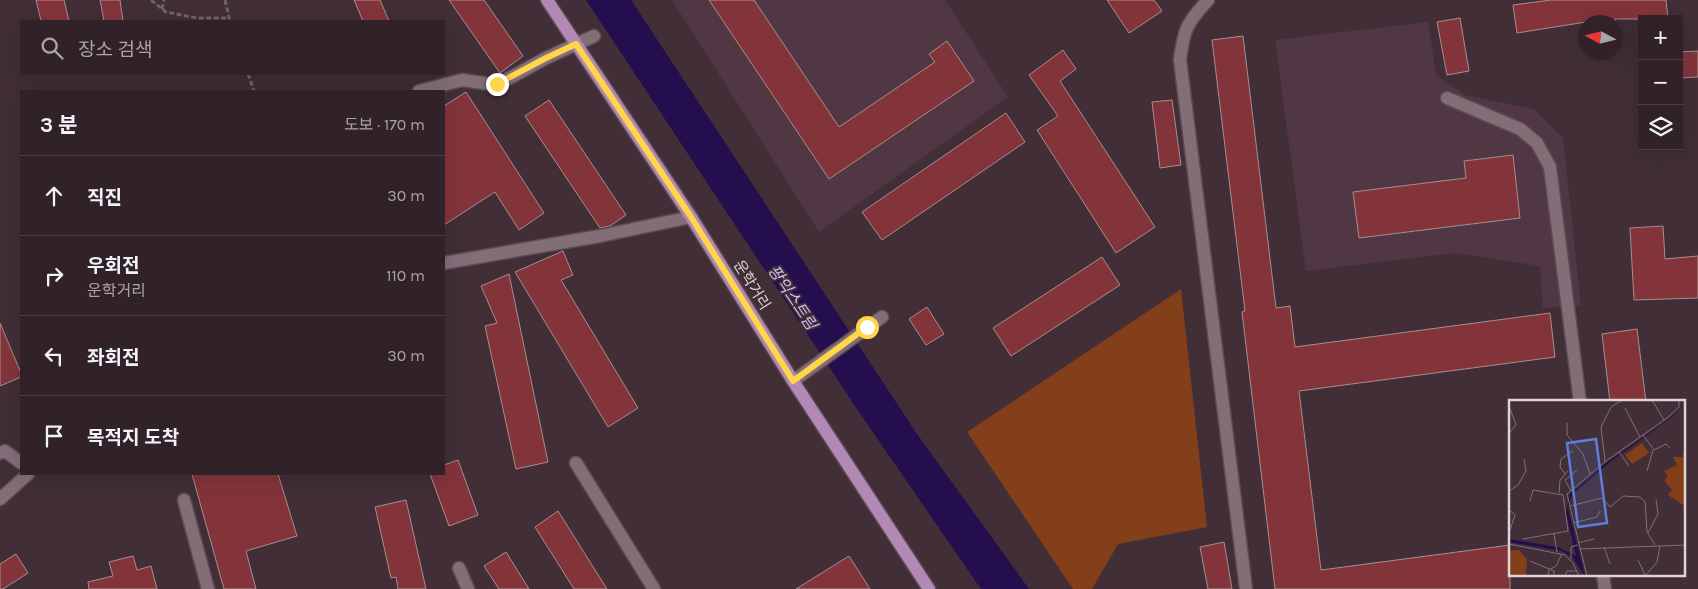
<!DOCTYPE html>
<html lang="ko">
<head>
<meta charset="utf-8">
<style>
  body { margin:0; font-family:Karla,"Noto Sans KR",sans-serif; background:#3d2f35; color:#f1f3f6 }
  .controls { position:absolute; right:15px; top:15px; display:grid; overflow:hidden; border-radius:0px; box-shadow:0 5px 20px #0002 }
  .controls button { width:45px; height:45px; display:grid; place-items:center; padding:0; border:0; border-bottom:1px solid #4c3f46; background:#312229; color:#f1f3f6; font:25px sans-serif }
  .compass { position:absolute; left:1578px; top:15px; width:45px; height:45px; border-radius:50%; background:#312229; box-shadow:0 5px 20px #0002; rotate:277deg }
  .stop { position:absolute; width:15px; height:15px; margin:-11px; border:4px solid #ffd54a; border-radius:50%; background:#fff }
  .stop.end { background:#ffd54a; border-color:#fff; box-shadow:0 1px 5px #0008 }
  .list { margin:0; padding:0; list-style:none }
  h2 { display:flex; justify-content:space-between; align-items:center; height:65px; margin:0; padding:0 20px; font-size:21px }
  h2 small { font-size:16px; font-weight:400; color:#a8a4a8 }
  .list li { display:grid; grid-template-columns:32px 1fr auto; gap:15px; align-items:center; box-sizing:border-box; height:80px; padding:0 20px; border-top:1px solid #4c3f46 }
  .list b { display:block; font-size:19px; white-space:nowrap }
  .list p { margin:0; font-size:16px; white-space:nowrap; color:#a8a4a8 }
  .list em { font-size:16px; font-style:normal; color:#a8a4a8 }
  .icon { flex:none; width:28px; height:28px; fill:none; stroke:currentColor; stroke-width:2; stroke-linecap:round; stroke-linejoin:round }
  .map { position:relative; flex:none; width:1698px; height:589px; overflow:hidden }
  .search { position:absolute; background:#312229; box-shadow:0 5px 20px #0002; left:20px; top:20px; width:425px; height:55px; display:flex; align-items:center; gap:12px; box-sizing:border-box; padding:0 18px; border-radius:0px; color:#a8a4a8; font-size:19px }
  .panel { position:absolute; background:#312229; box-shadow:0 5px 20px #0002; left:20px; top:90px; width:425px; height:385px; border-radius:0px }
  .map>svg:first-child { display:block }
  .built { fill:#503743 }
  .green { fill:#833f1a }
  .water { fill:#240e4d }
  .building { fill:#83343b; stroke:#a78e8e }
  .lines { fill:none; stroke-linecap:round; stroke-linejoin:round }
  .minor-casing { stroke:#5b4b52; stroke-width:15 }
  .major-casing { stroke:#5b4b52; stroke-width:15 }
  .path { stroke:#726169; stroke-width:3; stroke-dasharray:5 2.5; stroke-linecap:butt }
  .minor { stroke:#836e78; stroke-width:12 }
  .major { stroke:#b288b5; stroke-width:12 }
  .route { stroke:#ffd54a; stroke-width:6 }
  .labels { text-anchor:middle; stroke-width:4; stroke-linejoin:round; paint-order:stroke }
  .street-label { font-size:15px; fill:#dfd3d8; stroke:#412e37 }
  .water-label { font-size:16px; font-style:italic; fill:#cdc3ff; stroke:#412e37 }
  .inset-road { fill:none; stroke:#807077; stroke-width:1 }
  .view { fill:#617dd8; fill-opacity:0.15; stroke:#617dd8; stroke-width:2.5 }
  .inset-edge { fill:none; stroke:#dfd3d8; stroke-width:2.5 }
</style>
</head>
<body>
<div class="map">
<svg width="1698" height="589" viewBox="0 0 1698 589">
  <rect width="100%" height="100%" fill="#412e37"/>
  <!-- built -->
  <g class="built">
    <polygon points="672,0 945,0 1008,97 819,232"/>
    <polygon points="1428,22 1436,75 1465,95 1534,109 1563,138 1581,305 1543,308 1540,266 1455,253 1306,271 1275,40"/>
  </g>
  <!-- green -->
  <polygon class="green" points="1181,289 1207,527 1118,544 1092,589 1073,589 967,432"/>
  <!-- water -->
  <polygon class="water" points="586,0 631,0 917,434 1029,589 981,589 859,412"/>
  <!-- building -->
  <g class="building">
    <polygon points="36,0 64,0 69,21 41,21"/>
    <polygon points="100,0 120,0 123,21 104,21"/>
    <polygon points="354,0 380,0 389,21 363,21"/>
    <polygon points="449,0 484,0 523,56 500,73"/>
    <polygon points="709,0 754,0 839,127 935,62 929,54 947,41 974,81 829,179"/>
    <polygon points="1107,0 1154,0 1162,11 1129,33"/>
    <polygon points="1551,0 1666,0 1668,19 1615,19 1615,22 1586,22 1517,33 1513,5"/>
    <polygon points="1460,18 1469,71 1447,75 1437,22"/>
    <polygon points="1243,36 1276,308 1290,306 1295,347 1550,313 1555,357 1299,391 1321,570 1510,545 1510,589 1275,589 1242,312 1245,311 1212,40"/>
    <polygon points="1063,50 1076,69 1060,81 1155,227 1116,253 1037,130 1058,116 1029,75"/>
    <polygon points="1698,51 1698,77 1679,78 1679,52"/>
    <polygon points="466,92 544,213 519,230 495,192 444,225 444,106"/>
    <polygon points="549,100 626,215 610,226 600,228 525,116"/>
    <polygon points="1172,100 1181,165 1160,168 1152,102"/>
    <polygon points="1006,113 1025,142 882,240 862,212"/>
    <polygon points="1513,155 1520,218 1359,238 1353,192 1466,178 1464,161"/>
    <polygon points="1663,226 1665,259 1698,256 1698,298 1634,300 1630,228"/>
    <polygon points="563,251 573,275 561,280 638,408 608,427 515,272"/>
    <polygon points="1102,257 1120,285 1011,356 993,328"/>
    <polygon points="509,274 548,462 516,469 485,326 497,323 481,286"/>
    <polygon points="927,307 944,334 926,345 909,319"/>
    <polygon points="0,323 21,373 21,377 0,386"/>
    <polygon points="1637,329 1646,402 1610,402 1602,334"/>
    <polygon points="458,460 478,515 449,526 430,474 444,474 444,465"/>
    <polygon points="192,474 278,474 297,536 246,551 256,589 224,589"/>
    <polygon points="406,500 426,589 398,589 396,577 391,578 375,507"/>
    <polygon points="558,511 607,589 574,589 535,527"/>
    <polygon points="1224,542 1232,589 1208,589 1200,547"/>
    <polygon points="506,552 529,589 499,589 484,566"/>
    <polygon points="16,554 28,573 3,589 0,589 0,564"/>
    <polygon points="133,556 137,570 151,566 157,589 89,589 88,582 113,576 109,562"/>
    <polygon points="849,556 870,589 796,589"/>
  </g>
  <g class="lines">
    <!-- minor casing -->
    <g class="minor-casing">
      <g id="minor">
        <path d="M1208 0C1187 23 1184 28 1180 60L1246 589"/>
        <polyline points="419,91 462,80 497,85 546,58 594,36"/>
        <polyline points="1447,98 1520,129 1537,143 1550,167 1580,402"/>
        <polyline points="444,263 600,236 691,217"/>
        <polyline points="793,381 882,317"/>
        <polyline points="0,453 5,451 21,463"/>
        <polyline points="576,463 654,589"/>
        <polyline points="0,499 28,474"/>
        <polyline points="184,500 208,589"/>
        <polyline points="459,568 468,589"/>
        <polyline points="1603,575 1605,589"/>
      </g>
    </g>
    <!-- major casing -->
    <g class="major-casing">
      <polyline id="major" points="547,0 691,217 793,381 929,589"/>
    </g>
    <!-- path -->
    <g class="path">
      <polyline points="151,0 166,12 197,18 229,18"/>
      <polyline points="225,0 230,21"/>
      <polyline points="162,9 164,0"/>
      <polyline points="248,74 254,91"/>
    </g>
    <!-- minor -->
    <use href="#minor" class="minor"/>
    <!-- major -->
    <use href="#major" class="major"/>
  </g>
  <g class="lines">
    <!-- route -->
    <polyline class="route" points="497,84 546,58 576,44 691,217 793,381 867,327"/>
  </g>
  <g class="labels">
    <!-- street labels -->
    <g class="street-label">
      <text transform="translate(752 285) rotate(58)" y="5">운학거리</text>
    </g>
    <!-- water labels -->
    <g class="water-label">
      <text transform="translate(793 297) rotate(56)" y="6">팡익스트림</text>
    </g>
  </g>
  <!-- overview -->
  <g transform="translate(1509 400)">
    <rect width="176" height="176" fill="#412e37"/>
    <path d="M133 43 140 53 123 64 116 55ZM176 49 177 104 174 105 159 95 163 90 155 80 159 77 155 71 168 65 164 57H173ZM10 150 18 159 17 176H0V151Z" fill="#833f1a"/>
    <path d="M176 3 161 19 101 62 62 96 59 108 76 176 63 157 53 151 0 142V139L49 147 67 156 57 113 61 94 97 63 159 20Z" fill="#240e4d"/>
    <path class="inset-road" d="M143 0 155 20M0 6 7 25 0 33M116 8 131 37M58 23V35L74 54 81 74M134 35 145 50 157 44 161 48M110 52 120 66M96 61 92 27 102 7 113 0M138 71 144 50M56 74 51 67 52 59 64 51M0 91 9 85 17 71 15 59M62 91 56 80 68 70M50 93 51 80 59 71M61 106 93 98 101 107 114 96 131 97 136 102 138 132 146 145M0 110 6 115 0 133M64 123 88 117 91 111M139 133 149 114 147 100M45 134 48 152M14 139 59 131 54 95 24 90 21 101M69 143 85 139M0 144 56 155 64 163 70 176M95 147 101 164M71 149 177 145M62 159V147L69 145M129 160 136 175M21 161 45 171V176M39 176 40 170 47 166 53 154M56 176 58 171H68M78 176 58 94 97 61 158 18 170 7V0M136 176 148 162 151 146"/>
    <path class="view" d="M87 39 98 123 69 127 58 43Z"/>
    <rect width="176" height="176" class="inset-edge"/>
  </g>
</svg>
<div class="controls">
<button>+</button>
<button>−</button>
<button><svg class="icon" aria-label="layers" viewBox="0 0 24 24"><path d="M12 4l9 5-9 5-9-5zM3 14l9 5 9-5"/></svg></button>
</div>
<svg class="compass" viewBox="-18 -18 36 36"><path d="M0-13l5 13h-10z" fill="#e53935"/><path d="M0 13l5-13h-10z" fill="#a8a4a8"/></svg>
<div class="stop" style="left:867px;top:327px"></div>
<div class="stop end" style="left:497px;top:84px"></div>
<div class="search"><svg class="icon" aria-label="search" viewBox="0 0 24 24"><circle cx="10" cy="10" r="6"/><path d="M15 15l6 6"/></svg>장소 검색</div>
<section class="panel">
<h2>3 분<small>도보 · 170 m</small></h2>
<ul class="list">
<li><svg class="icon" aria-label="ahead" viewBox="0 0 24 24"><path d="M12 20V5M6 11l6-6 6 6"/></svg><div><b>직진</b></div><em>30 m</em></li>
<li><svg class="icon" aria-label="right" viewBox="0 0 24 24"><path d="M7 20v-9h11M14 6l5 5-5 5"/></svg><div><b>우회전</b><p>운학거리</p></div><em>110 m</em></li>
<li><svg class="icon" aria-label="left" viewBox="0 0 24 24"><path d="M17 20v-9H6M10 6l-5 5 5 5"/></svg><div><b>좌회전</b></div><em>30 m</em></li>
<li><svg class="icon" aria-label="arrive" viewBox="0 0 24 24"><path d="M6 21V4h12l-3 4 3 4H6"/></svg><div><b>목적지 도착</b></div></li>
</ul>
</section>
</div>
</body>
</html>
